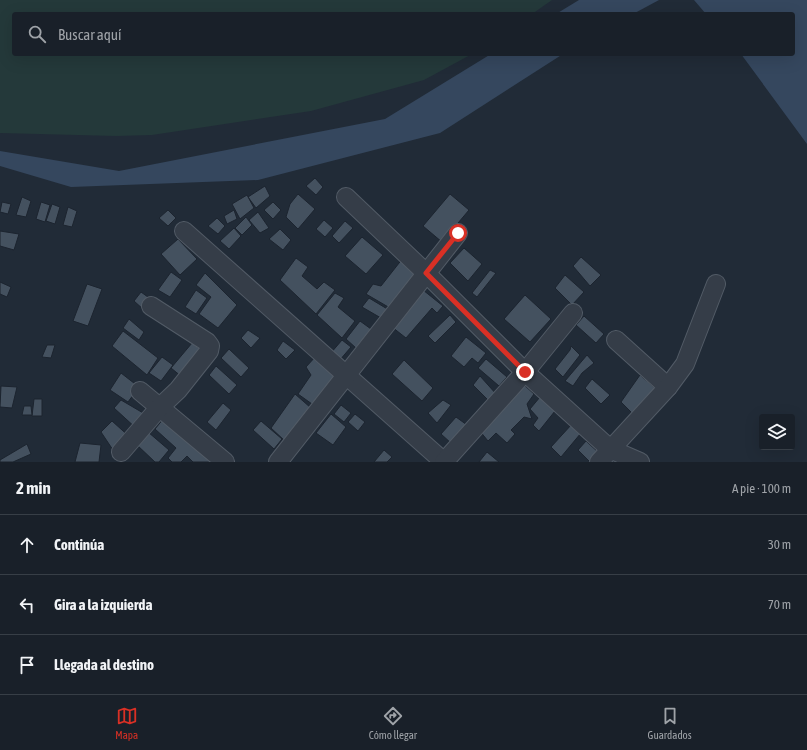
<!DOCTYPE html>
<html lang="es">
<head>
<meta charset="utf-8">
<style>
  body { margin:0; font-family:"Asap Condensed",sans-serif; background:#262d35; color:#f1f3f6 }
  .controls { position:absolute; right:12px; bottom:12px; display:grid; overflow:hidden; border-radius:4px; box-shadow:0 4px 16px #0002 }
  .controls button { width:36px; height:36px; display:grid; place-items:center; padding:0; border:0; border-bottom:1px solid #373e46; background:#192029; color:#f1f3f6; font:20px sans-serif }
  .stop { position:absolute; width:12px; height:12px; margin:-9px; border:3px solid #d93025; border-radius:50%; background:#fff }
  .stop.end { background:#d93025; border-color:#fff; box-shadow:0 1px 4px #0008 }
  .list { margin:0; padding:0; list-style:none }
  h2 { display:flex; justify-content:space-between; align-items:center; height:52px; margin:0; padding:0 16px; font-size:17px }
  h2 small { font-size:13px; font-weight:400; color:#9fa3a8 }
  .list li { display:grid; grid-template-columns:26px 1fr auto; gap:12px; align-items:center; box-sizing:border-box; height:60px; padding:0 16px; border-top:1px solid #373e46 }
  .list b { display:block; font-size:15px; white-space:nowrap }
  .list em { font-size:13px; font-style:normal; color:#9fa3a8 }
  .icon { flex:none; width:22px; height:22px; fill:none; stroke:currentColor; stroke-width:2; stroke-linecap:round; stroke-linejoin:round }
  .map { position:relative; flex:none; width:807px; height:462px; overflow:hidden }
  .search { position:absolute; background:#192029; box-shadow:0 4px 16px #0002; left:12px; right:12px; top:12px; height:44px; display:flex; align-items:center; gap:10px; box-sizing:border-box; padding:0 14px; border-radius:4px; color:#9fa3a8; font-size:15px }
  .sheet { height:232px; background:#192029 }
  nav { display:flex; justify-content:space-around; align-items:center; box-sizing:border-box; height:56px; border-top:1px solid #373e46; background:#192029; font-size:11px; color:#9fa3a8 }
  nav a { display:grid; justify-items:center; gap:2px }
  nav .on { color:#d93025 }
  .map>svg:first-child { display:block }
  .green { fill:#24393a }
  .water { fill:#35475e }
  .building { fill:#44515f; stroke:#1c242f }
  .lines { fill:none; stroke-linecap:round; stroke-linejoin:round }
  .minor-casing { stroke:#525b66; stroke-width:20 }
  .minor { stroke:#353d48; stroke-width:18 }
  .route { stroke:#d93025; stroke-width:5 }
</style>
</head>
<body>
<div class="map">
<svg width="807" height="462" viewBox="0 0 807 462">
  <rect width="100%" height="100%" fill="#212b37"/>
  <!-- green -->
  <polygon class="green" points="0,0 552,0 532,14 14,14 14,54 472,54 424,80 311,111 152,135 116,136 0,133"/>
  <!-- water -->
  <g class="water">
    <polygon points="579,0 659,0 633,14 556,14"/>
    <polygon points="694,0 807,0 807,144 741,54 793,54 793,14 706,14"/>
    <polygon points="491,54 563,54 440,133 258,180 71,187 0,166 0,151 119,171 385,119"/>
  </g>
  <!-- building -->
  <g class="building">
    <polygon points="315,178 323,187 316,195 306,186"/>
    <polygon points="265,186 270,196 256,208 248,197"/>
    <polygon points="298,194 315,209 298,229 286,217 290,204"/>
    <polygon points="450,194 469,210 442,242 423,226"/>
    <polygon points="247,195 254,208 240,219 232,204"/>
    <polygon points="22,197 31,201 26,217 16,215"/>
    <polygon points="2,202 11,204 8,214 0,212"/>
    <polygon points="41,202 50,205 45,222 36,219"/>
    <polygon points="273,202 281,210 273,219 264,210"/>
    <polygon points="52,204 60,207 55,224 46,221"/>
    <polygon points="68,207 77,211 72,227 63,225"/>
    <polygon points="168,210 176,218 168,226 159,218"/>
    <polygon points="234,210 237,219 227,224 224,216"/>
    <polygon points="258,212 269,228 260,233 249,220"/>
    <polygon points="246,217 252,225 242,235 235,228"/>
    <polygon points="217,218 225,226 218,234 208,226"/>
    <polygon points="324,220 333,228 325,237 316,229"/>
    <polygon points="345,221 353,228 339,243 332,236"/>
    <polygon points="234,228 241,236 229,249 220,241"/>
    <polygon points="280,229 291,240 283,250 269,239"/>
    <polygon points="0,231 19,234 14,250 0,246"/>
    <polygon points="362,237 383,255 366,274 345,256"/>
    <polygon points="178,239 197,259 180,275 161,254"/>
    <polygon points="464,248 482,264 468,281 450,263"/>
    <polygon points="581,257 601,275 590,286 573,266"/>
    <polygon points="296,258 308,267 302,276 317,289 324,282 335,290 316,314 280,280"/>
    <polygon points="403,258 421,270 390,308 366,294 373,284 381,286"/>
    <polygon points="490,270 496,273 477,297 472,293"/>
    <polygon points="171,272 182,280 170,297 158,290"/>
    <polygon points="205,273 237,305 218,328 199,314 211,297 196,285"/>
    <polygon points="565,275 584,292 572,305 555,288"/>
    <polygon points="0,282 11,287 7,297 0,294"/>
    <polygon points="87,284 102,289 88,326 73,321"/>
    <polygon points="196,290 207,298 196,314 185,307"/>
    <polygon points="423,290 443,306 437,313 432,308 406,338 392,327"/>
    <polygon points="141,292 152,300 144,310 134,301"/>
    <polygon points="335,293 344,298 338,307 355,321 342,338 317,315"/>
    <polygon points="525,295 551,319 530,342 504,319"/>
    <polygon points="369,298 389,310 381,318 362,307"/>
    <polygon points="450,315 456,322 435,343 428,336"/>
    <polygon points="584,316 604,334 596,343 576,325"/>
    <polygon points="129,319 144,332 139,340 123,328"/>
    <polygon points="360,321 371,329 356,348 346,339"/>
    <polygon points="248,330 260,338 251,348 241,338"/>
    <polygon points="123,331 158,358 147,375 112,346"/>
    <polygon points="466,337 486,353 478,363 472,358 464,367 451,356"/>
    <polygon points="342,340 351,347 339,361 330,354"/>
    <polygon points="283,341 295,350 286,359 277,350"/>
    <polygon points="192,343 204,352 182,377 171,368"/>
    <polygon points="47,345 55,345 51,358 42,357"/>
    <polygon points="571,346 580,355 563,377 555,369 570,350"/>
    <polygon points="229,349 249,368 241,377 221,358"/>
    <polygon points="587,355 594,363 582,373 573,386 565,381"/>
    <polygon points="316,356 336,376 312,404 298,394 311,375 306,367"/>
    <polygon points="162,357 173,365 161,381 149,373"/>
    <polygon points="486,359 507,377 499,386 478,368"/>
    <polygon points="404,360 433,388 422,401 392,374"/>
    <polygon points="216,366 237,385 229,394 209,375"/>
    <polygon points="121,373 139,387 128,402 110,390"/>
    <polygon points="640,375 655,388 634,415 621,402"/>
    <polygon points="480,376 497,395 490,402 473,385"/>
    <polygon points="592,379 610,395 601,404 585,388"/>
    <polygon points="522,383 534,394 527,404 532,419 524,417 511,430 515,434 507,443 496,433 488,441 479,430"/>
    <polygon points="1,386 17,387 12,408 0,407"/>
    <polygon points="295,394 311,408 285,441 271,428"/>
    <polygon points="540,397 555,411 539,431 533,425 538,418 530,409"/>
    <polygon points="34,399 42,399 42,416 32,416"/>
    <polygon points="121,400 150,417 137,429 114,408"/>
    <polygon points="443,400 451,405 437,423 428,413"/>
    <polygon points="223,403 231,410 216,430 207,422"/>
    <polygon points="341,405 351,413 344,422 334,414"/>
    <polygon points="24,406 31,406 32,415 22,415"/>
    <polygon points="331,414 346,427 333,445 316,433"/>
    <polygon points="355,414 365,422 358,431 348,422"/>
    <polygon points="456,417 467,425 452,444 441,434"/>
    <polygon points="164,418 214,462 193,462 187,456 181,462 172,462 168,458 176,448 155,429"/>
    <polygon points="112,421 132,439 115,453 101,432"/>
    <polygon points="261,421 282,439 274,449 253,430"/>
    <polygon points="572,424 581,433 561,457 551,447"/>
    <polygon points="148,432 169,450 159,462 155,462 137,445"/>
    <polygon points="586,441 598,452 590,462 578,450"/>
    <polygon points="80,443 101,445 99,462 75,462"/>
    <polygon points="27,444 31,454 13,462 0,462 0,460"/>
    <polygon points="384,450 392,457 387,462 374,462"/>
    <polygon points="487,452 499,462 479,462"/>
  </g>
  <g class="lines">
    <!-- minor casing -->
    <g class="minor-casing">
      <g id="minor">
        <polyline points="346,197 426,273 525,372 610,449 640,462"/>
        <polyline points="184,231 444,462"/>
        <polyline points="616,340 668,387"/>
        <polyline points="140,391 225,462"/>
        <polyline points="121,452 159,408 178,390 209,351 210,346 207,342 151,306"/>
        <polyline points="278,462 458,233"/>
        <polyline points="444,462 525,372 573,313"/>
        <polyline points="599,462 668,387 685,364 716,284"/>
      </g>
    </g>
    <!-- minor -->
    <use href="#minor" class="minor"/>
  </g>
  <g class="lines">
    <!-- route -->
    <polyline class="route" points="458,233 426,273 525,372"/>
  </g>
</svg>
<div class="controls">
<button><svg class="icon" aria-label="layers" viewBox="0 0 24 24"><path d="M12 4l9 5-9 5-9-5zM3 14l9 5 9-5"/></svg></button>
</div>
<div class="stop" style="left:458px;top:233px"></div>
<div class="stop end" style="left:525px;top:372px"></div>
<div class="search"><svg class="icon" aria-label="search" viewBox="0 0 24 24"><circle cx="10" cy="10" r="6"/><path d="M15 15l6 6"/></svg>Buscar aquí</div>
</div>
<section class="sheet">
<h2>2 min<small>A pie · 100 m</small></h2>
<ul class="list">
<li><svg class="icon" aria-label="ahead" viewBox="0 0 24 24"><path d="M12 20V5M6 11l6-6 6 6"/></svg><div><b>Continúa</b></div><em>30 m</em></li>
<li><svg class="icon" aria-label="left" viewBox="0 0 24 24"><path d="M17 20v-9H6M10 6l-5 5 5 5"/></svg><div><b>Gira a la izquierda</b></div><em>70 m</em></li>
<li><svg class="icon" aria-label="arrive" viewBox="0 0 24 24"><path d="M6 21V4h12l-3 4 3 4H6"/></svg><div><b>Llegada al destino</b></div></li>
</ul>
</section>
<nav>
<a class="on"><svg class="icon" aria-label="map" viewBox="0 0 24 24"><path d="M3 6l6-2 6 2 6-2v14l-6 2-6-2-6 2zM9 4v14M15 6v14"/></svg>Mapa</a>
<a><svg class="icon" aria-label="directions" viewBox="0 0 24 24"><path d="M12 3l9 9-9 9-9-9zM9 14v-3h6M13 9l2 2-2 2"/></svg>Cómo llegar</a>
<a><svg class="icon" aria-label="saved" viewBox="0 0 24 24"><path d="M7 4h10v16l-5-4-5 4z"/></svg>Guardados</a>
</nav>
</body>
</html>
